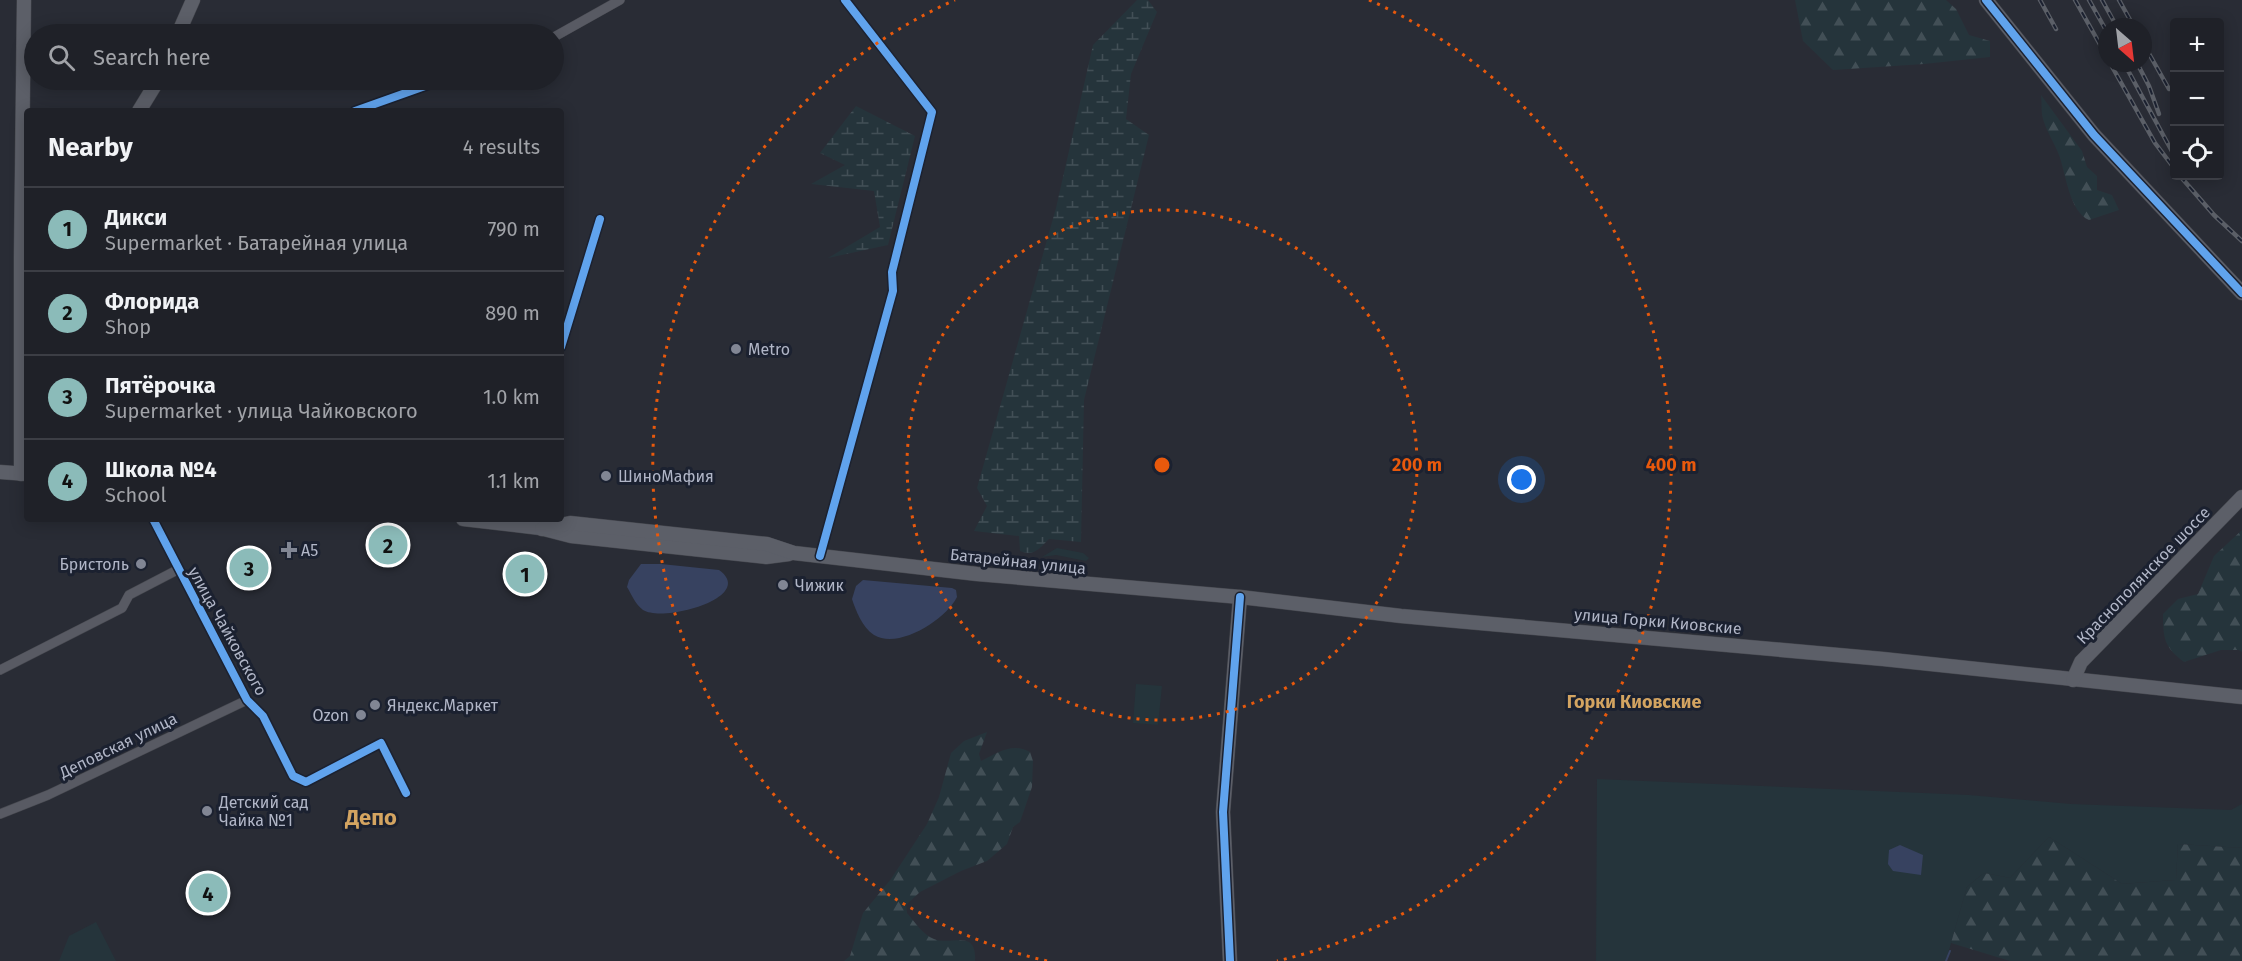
<!DOCTYPE html>
<html lang="en">
<head>
<meta charset="utf-8">
<style>
  body { margin:0; font-family:"Fira Sans",sans-serif; background:#272930; color:#f1f3f6 }
  .controls { position:absolute; right:18px; top:18px; display:grid; overflow:hidden; border-radius:6px; box-shadow:0 3px 15px #0003 }
  .controls button { width:54px; height:54px; display:grid; place-items:center; padding:0; border:0; border-bottom:2px solid #3c3e45; background:#1f2128; color:#f1f3f6; font:30px sans-serif }
  .compass { position:absolute; left:2098px; top:18px; width:54px; height:54px; border-radius:50%; background:#1f2128; box-shadow:0 3px 15px #0003; rotate:152deg }
  .you { position:absolute; left:1522px; top:480px; width:21px; height:21px; margin:-15px; border:4px solid #fff; border-radius:50%; background:#1a73e8; box-shadow:0 0 0 9px #1a73e833 }
  .badge { display:grid; place-items:center; width:39px; height:39px; border-radius:50%; background:#8bbbb9; color:#111; font-size:20px; font-weight:700 }
  .pin { position:absolute; translate:-50% -50%; border:3px solid #fff; box-shadow:0 2px 6px #0006 }
  .list { margin:0; padding:0; list-style:none }
  h2 { display:flex; justify-content:space-between; align-items:center; height:78px; margin:0; padding:0 24px; font-size:26px }
  h2 small { font-size:20px; font-weight:400; color:#a1a3a8 }
  .list li { display:grid; grid-template-columns:39px 1fr auto; gap:18px; align-items:center; box-sizing:border-box; height:84px; padding:0 24px; border-top:2px solid #3c3e45 }
  .list b { display:block; font-size:22px; white-space:nowrap }
  .list p { margin:0; font-size:20px; white-space:nowrap; color:#a1a3a8 }
  .list em { font-size:20px; font-style:normal; color:#a1a3a8 }
  .icon { flex:none; width:33px; height:33px; fill:none; stroke:currentColor; stroke-width:2; stroke-linecap:round; stroke-linejoin:round }
  .map { position:relative; flex:none; width:2242px; height:961px; overflow:hidden }
  .search { position:absolute; background:#1f2128; box-shadow:0 3px 15px #0003; left:24px; top:24px; width:540px; height:66px; display:flex; align-items:center; gap:15px; box-sizing:border-box; padding:0 21px; border-radius:33px; color:#a1a3a8; font-size:22px }
  .panel { position:absolute; background:#1f2128; box-shadow:0 3px 15px #0003; left:24px; top:108px; width:540px; height:414px; border-radius:6px }
  .map>svg:first-child { display:block }
  .green { fill:#25343b }
  .forest { fill:url(#forest-firs) }
  .wetland { fill:url(#wetland-marsh) }
  .water { fill:#374260 }
  .lines { fill:none; stroke-linecap:round; stroke-linejoin:round }
  .stream { stroke:#374260; stroke-width:2 }
  .street-casing { stroke:#45474e; stroke-width:10 }
  .secondary-casing { stroke:#45474e; stroke-width:15 }
  .street { stroke:#585a63; stroke-width:9 }
  .secondary { stroke:#5c5f68; stroke-width:14 }
  .rail-casing { stroke:#5b5f67; stroke-width:4.5 }
  .rail { stroke:#1b2130; stroke-width:2; stroke-dasharray:7; stroke-linecap:butt }
  .cycleway-casing { stroke:#1b2130; stroke-width:11 }
  .cycleway { stroke:#60a3ed; stroke-width:8 }
  .ring { fill:none; stroke:#e8590c; stroke-width:3; stroke-dasharray:3 6 }
  .poi-dot { fill:#818694; stroke:#1b2130; stroke-width:2 }
  .labels { text-anchor:middle; stroke-width:6; stroke-linejoin:round; paint-order:stroke }
  .poi-label { font-size:16px; fill:#b1b6c7; stroke:#1b2130; text-anchor:start }
  .street-label { font-size:16px; fill:#b1b6c7; stroke:#1b2130 }
  .neighbourhood-label { font-size:18px; font-weight:bold; fill:#d3a461; stroke:#1b2130 }
  .district-label { font-size:22px; font-weight:bold; fill:#d3a461; stroke:#1b2130 }
  .centre { fill:#e8590c; stroke:#1b2130; stroke-width:3 }
  .ring-label { font-size:18px; text-anchor:middle; font-weight:bold; fill:#e8590c; stroke:#1b2130; stroke-width:6; stroke-linejoin:round; paint-order:stroke }
</style>
</head>
<body>
<div class="map">
<svg width="2242" height="961" viewBox="0 0 2242 961">
  <defs>
    <pattern id="forest-firs" width="22" height="20" patternUnits="userSpaceOnUse" patternTransform="scale(1.5)"><rect width="22" height="20" fill="#25343b"/><path d="M5 1l3.5 6h-7zM16 11l3.5 6h-7z" fill="#424f56"/></pattern>
    <pattern id="wetland-marsh" width="20" height="14" patternUnits="userSpaceOnUse" patternTransform="scale(1.5)"><rect width="20" height="14" fill="#25343b"/><path d="M1 5h8M5 5V1M11 12h8M15 12V8" fill="none" stroke="#424f56"/></pattern>
  </defs>
  <rect width="100%" height="100%" fill="#292c35"/>
  <!-- green -->
  <g class="green">
    <polygon points="1057,548 1083,553 1089,558 1086,561 1056,555 1042,557"/>
    <polygon points="1136,684 1162,686 1158,725 1133,723"/>
    <polygon points="1597,779 1969,795 2071,804 2231,810 2242,804 2242,848 2178,844 2176,880 2122,884 2049,837 2010,878 1984,873 1967,887 1946,961 1596,961"/>
    <polygon points="96,922 116,961 59,961 69,936"/>
  </g>
  <!-- forest -->
  <g class="forest">
    <polygon points="1795,0 1946,0 1956,9 1969,35 1990,41 1990,57 1924,64 1833,70 1803,41"/>
    <path d="M2041 95 2082 151 2087 167 2097 176V190L2112 195 2119 210 2089 220C2070 212 2066 176 2060 158 2056 145 2047 133 2043 119 2041 112 2042 103 2041 95Z"/>
    <path d="M2242 530V652L2239 650H2221L2184 662C2164 647 2163 638 2163 614L2178 599 2198 594 2214 556Z"/>
    <path d="M987 732 979 754 981 761C998 753 1012 742 1030 752L1033 761 1032 787 1020 822 1013 827 1007 844 987 861 961 871 920 892 906 905 907 913C914 921 924 936 934 939 951 946 977 928 975 961H844L850 956 863 913 891 879 927 824 939 797 951 753 964 741Z"/>
    <polygon points="2049,837 2122,884 2176,880 2178,844 2242,848 2242,961 2010,961 1951,943 1967,887 1984,873 2010,878"/>
  </g>
  <!-- wetland -->
  <g class="wetland">
    <path d="M1137 0H1148L1157 12 1131 74 1126 119 1149 135 1084 400 1081 542 1049 539C1040 548 1034 557 1020 551L1019 536 974 531 987 506 977 488 1056 208 1093 45Z"/>
    <polygon points="856,106 915,136 888,245 828,258 880,227 874,191 811,184 845,165 820,153"/>
  </g>
  <!-- water -->
  <g class="water">
    <path d="M641 564H661L719 570C757 597 664 623 643 610 635 604 632 595 627 587L629 580Z"/>
    <path d="M863 580 952 588 956 590 957 597C946 619 899 650 874 635 862 627 856 611 852 599L856 586Z"/>
    <polygon points="1900,845 1923,855 1921,875 1893,871 1888,864 1889,850"/>
  </g>
  <g class="lines">
    <!-- stream -->
    <polyline class="stream" points="1946,961 1950,951"/>
    <!-- street casing -->
    <g class="street-casing">
      <g id="street">
        <polyline points="554,37 620,0"/>
        <polyline points="355,111 442,80"/>
        <polyline points="561,347 600,219"/>
        <polyline points="153,519 247,700 263,716 293,776 306,782 381,743 406,793"/>
        <polyline points="820,556 893,291 892,272 932,112 845,0"/>
        <polyline points="0,670 122,608 129,595 179,569"/>
        <polyline points="0,814 48,795 247,700"/>
      </g>
    </g>
    <!-- secondary casing -->
    <g class="secondary-casing">
      <g id="secondary">
        <polyline points="1986,0 2094,135 2242,293"/>
        <polyline points="178,34 193,0"/>
        <polyline points="139,111 158,80"/>
        <polyline points="0,472 27,474"/>
        <polyline points="21,474 21,257 24,0"/>
        <polyline points="463,519 540,528 571,536 766,557 789,554"/>
        <polyline points="542,529 570,523 767,544 794,553 977,574 1240,597 1401,616 1883,659 2242,697"/>
        <polyline points="2073,680 2081,662 2242,497"/>
        <polyline points="1230,961 1223,812 1240,597"/>
      </g>
    </g>
    <!-- street -->
    <use href="#street" class="street"/>
    <!-- secondary -->
    <use href="#secondary" class="secondary"/>
    <!-- rail casing -->
    <g class="rail-casing">
      <g id="rail">
        <polyline points="2040,0 2056,29"/>
        <polyline points="2075,0 2107,57"/>
        <polyline points="2089,0 2107,32"/>
        <polyline points="2102,0 2117,27"/>
        <polyline points="2119,0 2134,27"/>
        <polyline points="2143,43 2169,89"/>
        <polyline points="2110,63 2155,143 2174,168"/>
        <polyline points="2124,63 2174,155"/>
        <polyline points="2137,63 2149,86 2159,114"/>
        <polyline points="2180,176 2214,215 2242,241"/>
      </g>
    </g>
    <!-- rail -->
    <use href="#rail" class="rail"/>
    <!-- cycleway casing -->
    <g class="cycleway-casing">
      <g id="cycleway">
        <polyline points="1986,0 2094,135 2242,293"/>
        <polyline points="355,111 442,80"/>
        <polyline points="561,347 600,219"/>
        <polyline points="153,519 247,700 263,716 293,776 306,782 381,743 406,793"/>
        <polyline points="820,556 893,291 892,272 932,112 845,0"/>
        <polyline points="1230,961 1223,812 1240,597"/>
      </g>
    </g>
    <!-- cycleway -->
    <use href="#cycleway" class="cycleway"/>
  </g>
  <!-- distance rings -->
  <g class="ring">
    <circle cx="1162" cy="465" r="255"/>
    <path d="M1047 961A509 509 0 0 1 955 0M1369 0A509 509 0 0 1 1277 961"/>
  </g>
  <!-- markers -->
  <g class="poi-dot">
    <circle cx="736" cy="349" r="6"/>
    <circle cx="606" cy="476" r="6"/>
    <path d="M286 541h6v6h6v6h-6v6h-6v-6h-6v-6h6z"/>
    <circle cx="141" cy="564" r="6"/>
    <circle cx="783" cy="585" r="6"/>
    <circle cx="375" cy="705" r="6"/>
    <circle cx="361" cy="715" r="6"/>
    <circle cx="207" cy="811" r="6"/>
  </g>
  <g class="labels">
    <!-- poi labels -->
    <g class="poi-label">
      <text x="748" y="355">Metro</text>
      <text x="618" y="482">ШиноМафия</text>
      <text x="301" y="556">А5</text>
      <text x="129" y="570" text-anchor="end">Бристоль</text>
      <text x="795" y="591">Чижик</text>
      <text x="387" y="711">Яндекс.Маркет</text>
      <text x="349" y="721" text-anchor="end">Ozon</text>
      <text x="219" y="808">Детский сад<tspan x="219" dy="18">Чайка №1</tspan></text>
    </g>
    <!-- street labels -->
    <g class="street-label">
      <text transform="translate(1018 561) rotate(6)" y="6">Батарейная улица</text>
      <text transform="translate(2143 575) rotate(-46)" y="6">Краснополянское шоссе</text>
      <text transform="translate(1658 621) rotate(5)" y="6">улица Горки Киовские</text>
      <text transform="translate(228 631) rotate(61)" y="6">улица Чайковского</text>
      <text transform="translate(118 745) rotate(-26)" y="6">Деповская улица</text>
    </g>
    <!-- neighbourhood labels -->
    <g class="neighbourhood-label">
      <text x="1634" y="708">Горки Киовские</text>
    </g>
    <!-- district labels -->
    <g class="district-label">
      <text x="371" y="825">Депо</text>
    </g>
  </g>
  <circle cx="1162" cy="465" r="9" class="centre"/>
  <g class="ring-label">
    <text x="1417" y="471">200 m</text>
    <text x="1671" y="471">400 m</text>
  </g>
</svg>
<div class="controls">
<button>+</button>
<button>−</button>
<button><svg class="icon" aria-label="locate" viewBox="0 0 24 24"><circle cx="12" cy="12" r="6"/><path d="M12 2v4M12 18v4M2 12h4M18 12h4"/></svg></button>
</div>
<svg class="compass" viewBox="-18 -18 36 36"><path d="M0-13l5 13h-10z" fill="#e53935"/><path d="M0 13l5-13h-10z" fill="#a1a3a8"/></svg>
<div class="you"></div>
<div class="pin badge" style="left:525px;top:574px">1</div>
<div class="pin badge" style="left:388px;top:545px">2</div>
<div class="pin badge" style="left:249px;top:568px">3</div>
<div class="pin badge" style="left:208px;top:893px">4</div>
<div class="search"><svg class="icon" aria-label="search" viewBox="0 0 24 24"><circle cx="10" cy="10" r="6"/><path d="M15 15l6 6"/></svg>Search here</div>
<section class="panel">
<h2>Nearby<small>4 results</small></h2>
<ul class="list">
<li><span class="badge">1</span><div><b>Дикси</b><p>Supermarket · Батарейная улица</p></div><em>790 m</em></li>
<li><span class="badge">2</span><div><b>Флорида</b><p>Shop</p></div><em>890 m</em></li>
<li><span class="badge">3</span><div><b>Пятёрочка</b><p>Supermarket · улица Чайковского</p></div><em>1.0 km</em></li>
<li><span class="badge">4</span><div><b>Школа №4</b><p>School</p></div><em>1.1 km</em></li>
</ul>
</section>
</div>
</body>
</html>
